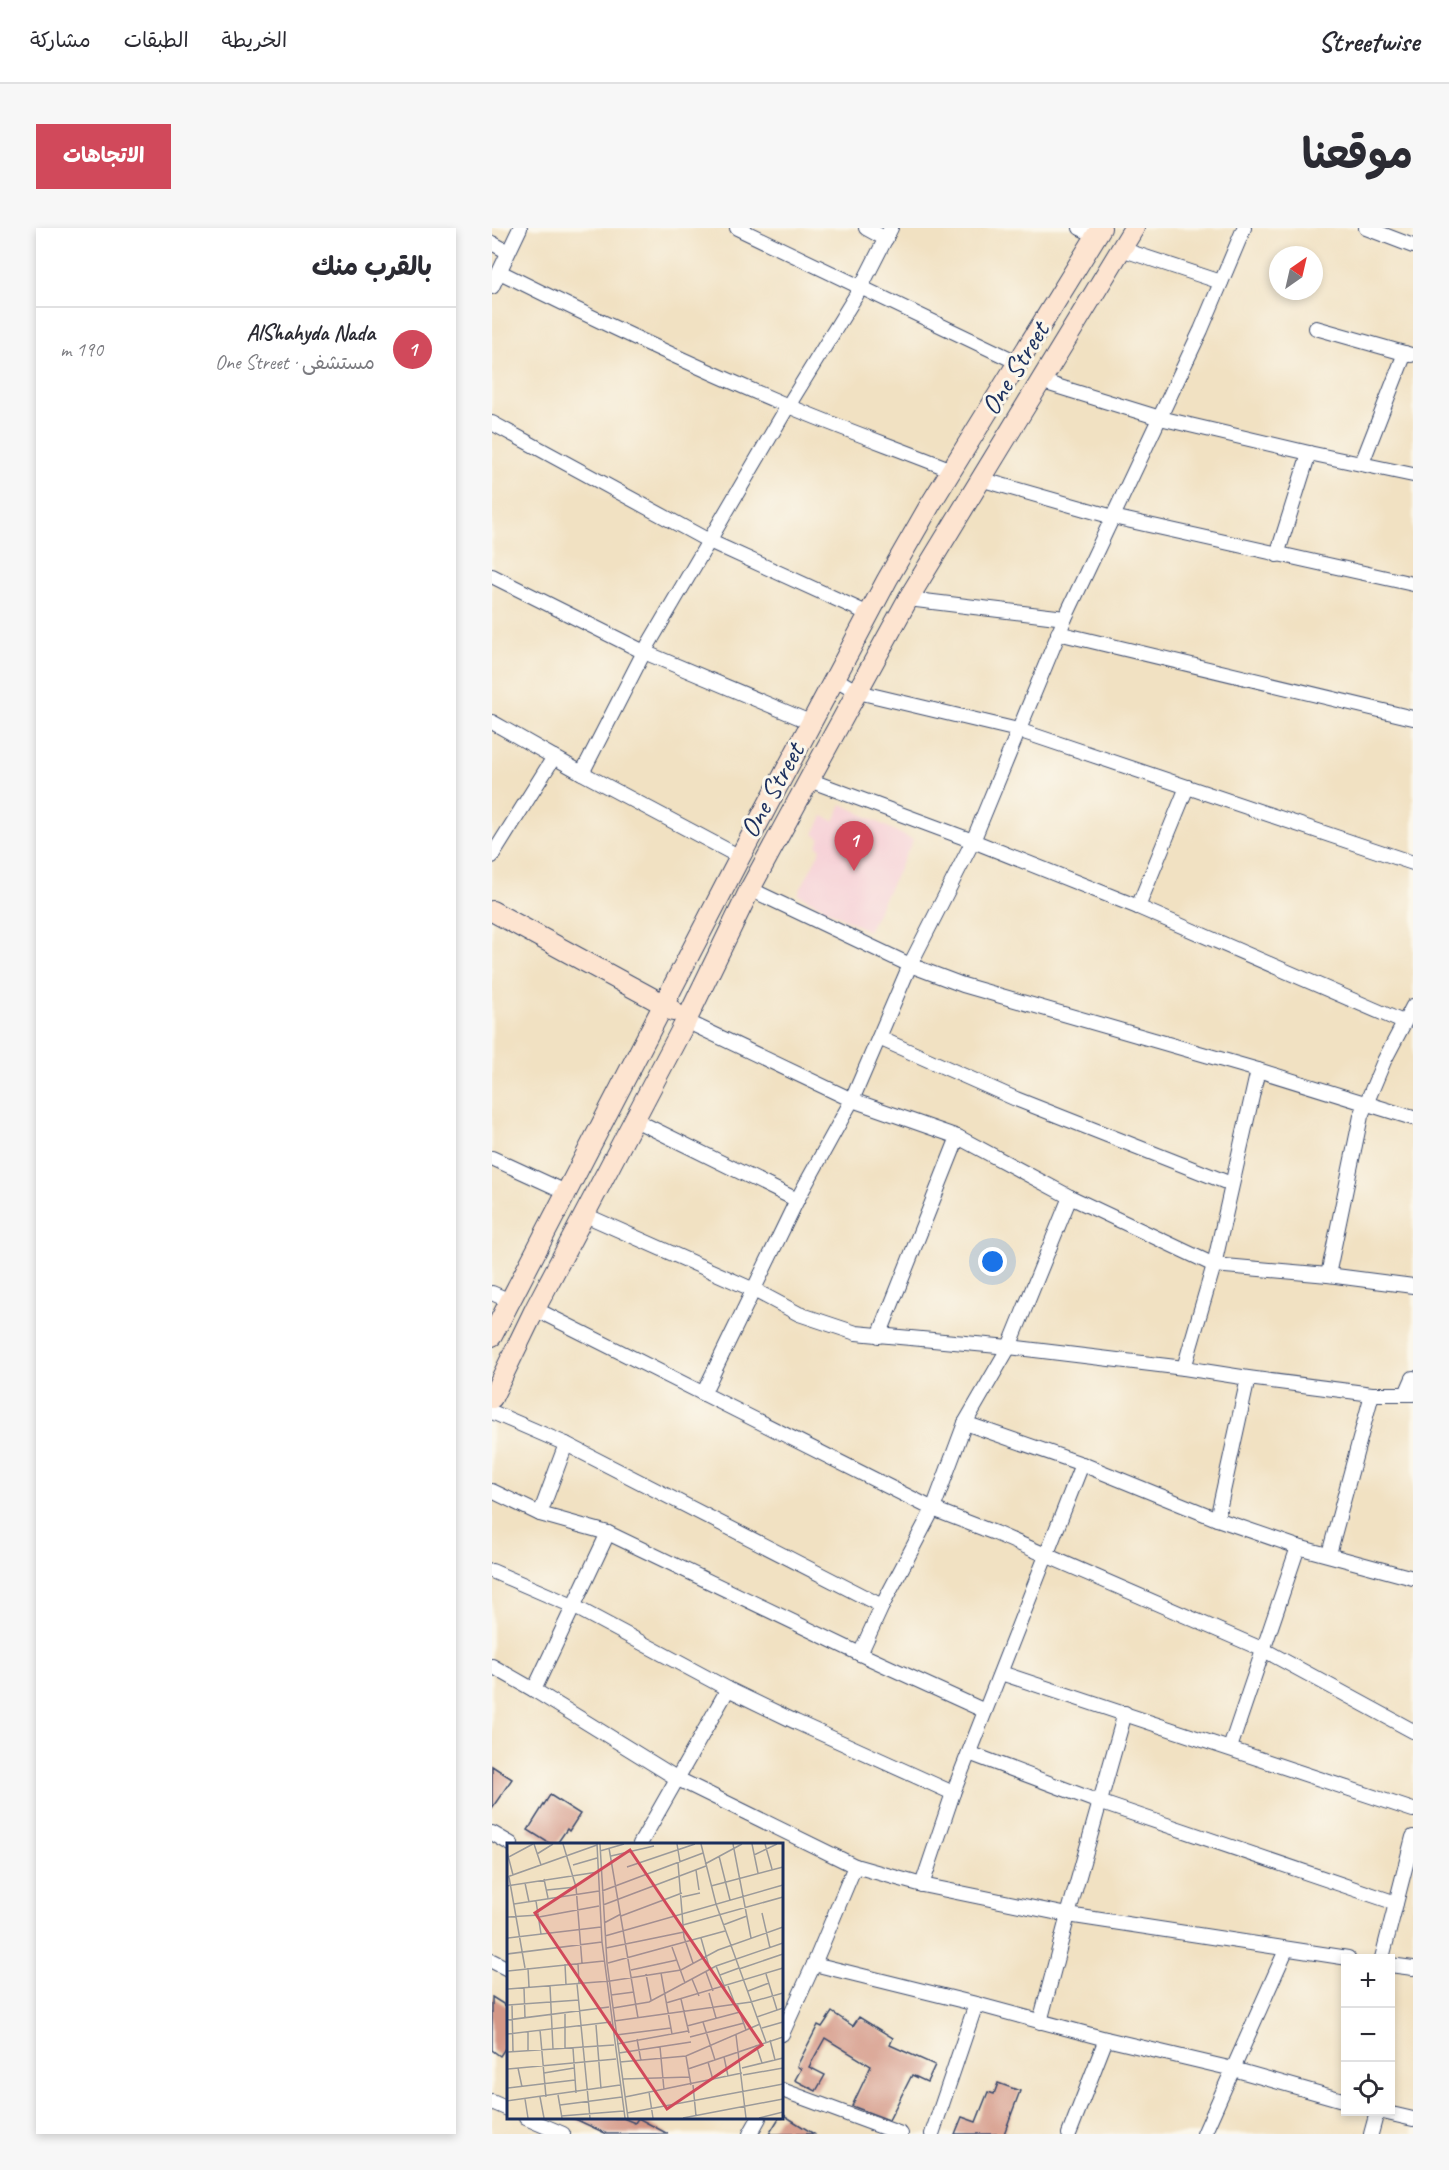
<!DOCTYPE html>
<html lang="ar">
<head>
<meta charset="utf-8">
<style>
  body { margin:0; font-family:Caveat,"Playpen Sans Arabic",sans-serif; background:#f7f7f7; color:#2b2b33; direction:rtl }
  .controls { position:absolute; right:18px; bottom:18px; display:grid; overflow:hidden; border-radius:0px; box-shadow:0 3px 9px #0003 }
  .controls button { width:54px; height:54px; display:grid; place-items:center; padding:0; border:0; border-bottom:2px solid #e1e1e2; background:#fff; color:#2b2b33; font:30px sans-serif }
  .compass { position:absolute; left:777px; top:18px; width:54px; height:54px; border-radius:50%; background:#fff; box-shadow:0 3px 9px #0003; rotate:34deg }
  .you { position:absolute; left:501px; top:1034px; width:21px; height:21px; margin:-15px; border:4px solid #fff; border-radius:50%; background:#1a73e8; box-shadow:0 0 0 9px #1a73e833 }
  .badge { display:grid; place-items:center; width:39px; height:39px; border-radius:50%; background:#d1495b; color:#fff; font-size:20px; font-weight:700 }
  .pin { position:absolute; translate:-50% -50px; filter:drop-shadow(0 2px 3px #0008) }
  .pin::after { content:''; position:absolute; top:32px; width:21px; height:18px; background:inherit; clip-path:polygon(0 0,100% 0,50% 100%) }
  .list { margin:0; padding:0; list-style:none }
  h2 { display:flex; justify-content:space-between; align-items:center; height:78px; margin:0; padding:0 24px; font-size:26px }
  h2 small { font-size:20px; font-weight:400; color:#7c7c81 }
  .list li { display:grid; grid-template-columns:39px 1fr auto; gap:18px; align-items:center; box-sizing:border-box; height:84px; padding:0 24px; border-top:2px solid #e1e1e2 }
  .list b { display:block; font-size:22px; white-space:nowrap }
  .list p { margin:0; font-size:20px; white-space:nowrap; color:#7c7c81 }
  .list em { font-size:20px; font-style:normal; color:#7c7c81 }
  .icon { flex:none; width:33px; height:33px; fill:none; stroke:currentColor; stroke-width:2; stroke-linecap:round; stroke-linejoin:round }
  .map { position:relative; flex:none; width:921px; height:1906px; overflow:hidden; direction:ltr; border-radius:0px }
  header { display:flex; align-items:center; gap:36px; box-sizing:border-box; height:84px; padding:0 30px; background:#fff; border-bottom:2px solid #e1e1e2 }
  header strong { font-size:28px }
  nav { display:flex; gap:33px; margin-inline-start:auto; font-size:21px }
  .intro { display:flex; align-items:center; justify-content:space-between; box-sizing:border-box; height:144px; padding:0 36px }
  h1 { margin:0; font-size:42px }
  .button { padding:15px 27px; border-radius:0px; background:#d1495b; color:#fff; font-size:21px; font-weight:700 }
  main { display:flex; gap:36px; padding:0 36px }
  aside { flex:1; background:#fff; border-radius:0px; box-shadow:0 3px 9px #0003 }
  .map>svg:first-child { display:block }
  .built { fill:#f6cfd6 }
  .building { fill:#d49786 }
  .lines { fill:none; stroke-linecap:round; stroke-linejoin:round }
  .street-casing { stroke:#3b4a6d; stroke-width:16 }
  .secondary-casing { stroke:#3b4a6d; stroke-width:22 }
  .street { stroke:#fff; stroke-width:14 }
  .secondary { stroke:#fde4d0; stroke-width:20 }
  .labels { text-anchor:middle; stroke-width:6; stroke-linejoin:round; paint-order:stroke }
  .street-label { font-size:28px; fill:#1b2f5e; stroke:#fbf7ec }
  .inset-road { fill:none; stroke:#9b9a9a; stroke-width:1.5 }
  .view { fill:#d1495b; fill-opacity:0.15; stroke:#d1495b; stroke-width:3 }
  .inset-edge { fill:none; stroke:#1b2f5e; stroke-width:3 }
</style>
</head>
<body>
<header>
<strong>Streetwise</strong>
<nav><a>الخريطة</a><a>الطبقات</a><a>مشاركة</a></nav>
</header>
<div class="intro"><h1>موقعنا</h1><a class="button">الاتجاهات</a></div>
<main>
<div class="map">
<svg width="921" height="1906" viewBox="0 0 921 1906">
  <rect width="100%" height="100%" fill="#fbf7ec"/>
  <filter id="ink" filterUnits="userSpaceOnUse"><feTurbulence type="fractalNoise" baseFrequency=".0167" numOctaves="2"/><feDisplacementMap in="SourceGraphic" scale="12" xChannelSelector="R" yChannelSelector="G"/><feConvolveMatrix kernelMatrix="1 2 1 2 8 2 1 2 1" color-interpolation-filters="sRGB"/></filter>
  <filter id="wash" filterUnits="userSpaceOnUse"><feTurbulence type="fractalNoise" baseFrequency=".008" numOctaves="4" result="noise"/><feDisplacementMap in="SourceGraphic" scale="24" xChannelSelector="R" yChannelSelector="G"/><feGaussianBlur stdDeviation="1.35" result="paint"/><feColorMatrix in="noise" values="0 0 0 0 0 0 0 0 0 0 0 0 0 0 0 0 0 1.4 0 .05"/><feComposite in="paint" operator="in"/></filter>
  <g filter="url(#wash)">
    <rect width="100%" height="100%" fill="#f1e1c2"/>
    <!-- built -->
    <polygon class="built" points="350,576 421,612 376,703 306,666 329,621 325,618 328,610 322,606 331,588 342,593"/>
    <g id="blocks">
      <!-- building -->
      <g class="building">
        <polygon points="0,1538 20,1551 0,1580"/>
        <polygon points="58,1567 88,1586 77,1603 75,1601 64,1617 60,1617 36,1602"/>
        <polygon points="0,1769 16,1779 16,1816 8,1828 0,1822"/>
        <polygon points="340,1784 361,1798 367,1789 401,1810 398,1817 443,1837 435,1854 420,1847 397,1892 360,1878 379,1838 333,1810 317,1839 333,1847 324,1863 303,1852 309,1841 305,1838 326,1797 330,1799"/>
        <polygon points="506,1855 528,1863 512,1906 463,1906 470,1889 484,1894 496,1864 502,1866"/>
        <polygon points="290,1886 322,1906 277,1906 287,1890 290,1890"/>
        <polygon points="81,1890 131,1890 143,1895 146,1890 176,1906 115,1906"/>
      </g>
    </g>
  </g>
  <g filter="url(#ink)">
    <use href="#blocks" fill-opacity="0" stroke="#3b4a6d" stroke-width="1.5"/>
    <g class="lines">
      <!-- street casing -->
      <g class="street-casing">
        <g id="street">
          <polyline points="245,0 527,135"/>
          <polyline points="374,0 394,11"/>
          <polyline points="588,0 605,8"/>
          <polyline points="874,0 921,18"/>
          <polyline points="0,15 16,24"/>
          <polyline points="629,21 729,54"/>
          <path d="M8 44C102 91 197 136 294 177 348 200 405 220 460 242"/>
          <polyline points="0,59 28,0"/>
          <polyline points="824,100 919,127"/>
          <polyline points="548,153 668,190 817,225 921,247"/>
          <polyline points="0,195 217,313 377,386"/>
          <polyline points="870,235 913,125"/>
          <polyline points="488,251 621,289 921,356"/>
          <polyline points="785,327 817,225"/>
          <polyline points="0,348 152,424 318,494"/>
          <polyline points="416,371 573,390"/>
          <polyline points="566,405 921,490"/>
          <polyline points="342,450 366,464 526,502 921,635"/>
          <polyline points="0,494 90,545 248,629"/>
          <polyline points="90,545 152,424 296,178 368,61 399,0"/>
          <polyline points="317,552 481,613 646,679 911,794"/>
          <polyline points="0,628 62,529"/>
          <polyline points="258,661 418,737 471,757 766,842 921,890"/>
          <polyline points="646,679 695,559"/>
          <polyline points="194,793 360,872 466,909 578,969 722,1037 836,1047 921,1058"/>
          <polyline points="387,810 524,871 739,956"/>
          <polyline points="141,891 305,972"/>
          <polyline points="0,930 74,964"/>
          <polyline points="91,986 262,1062 307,1086 364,1105 517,1119 692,1140 756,1150 880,1166 921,1166"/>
          <polyline points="836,1047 869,888 892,833 921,778"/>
          <polyline points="0,1065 18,1073"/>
          <polyline points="43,1081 441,1281 503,1305 772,1422 921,1503"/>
          <polyline points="387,1108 466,909"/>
          <polyline points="692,1140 722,1037 766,842"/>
          <polyline points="211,1166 305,972 360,872 418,737 481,613 573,390 709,102 752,0"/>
          <polyline points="914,1166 921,1150"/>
          <polyline points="0,1184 74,1216 390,1378"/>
          <polyline points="473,1195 590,1236 725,1291 806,1319 921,1350"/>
          <polyline points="0,1263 48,1286 116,1305 368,1426 493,1483"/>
          <polyline points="48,1286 74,1216"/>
          <polyline points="725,1291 756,1150"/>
          <polyline points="837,1326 880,1166"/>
          <polyline points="0,1343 81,1378 236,1461 304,1494 461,1565"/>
          <polyline points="368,1426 390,1378 441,1281 473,1195 517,1119 578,969"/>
          <polyline points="0,1438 42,1462 186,1551 363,1638 430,1657 576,1687 856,1730"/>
          <polyline points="509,1445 921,1582"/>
          <polyline points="42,1462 116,1305"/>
          <polyline points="738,1520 806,1319"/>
          <polyline points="477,1525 607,1574 904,1675"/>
          <polyline points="0,1605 19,1616"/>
          <polyline points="148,1616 236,1461"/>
          <polyline points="430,1657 461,1565 590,1236"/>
          <polyline points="890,1730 921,1609"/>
          <polyline points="0,1733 16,1741"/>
          <polyline points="322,1736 484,1776 614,1811 741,1841 854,1873"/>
          <polyline points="898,1737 921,1740"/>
          <polyline points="548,1794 576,1687 633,1485"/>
          <polyline points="290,1806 322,1736 363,1638"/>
          <polyline points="290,1862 409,1906"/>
          <polyline points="0,1874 16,1881"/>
          <polyline points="891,1884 921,1891"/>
          <polyline points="34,1890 71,1906"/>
          <polyline points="258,1906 267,1890"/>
          <polyline points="440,1906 484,1776"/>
          <polyline points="577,1906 614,1811"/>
          <polyline points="712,1906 794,1722"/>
          <polyline points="879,1906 885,1884"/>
        </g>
      </g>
      <!-- secondary casing -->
      <g class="secondary-casing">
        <g id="secondary">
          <polyline points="0,683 171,776 181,783"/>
          <polyline points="0,1108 248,629 395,352 438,277 609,0"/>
          <polyline points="0,1170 43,1081 194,793 258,661 317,552 416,371 642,0"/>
        </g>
      </g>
      <!-- street -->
      <use href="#street" class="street"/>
      <!-- secondary -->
      <use href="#secondary" class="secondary"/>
    </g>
  </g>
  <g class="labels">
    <!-- street labels -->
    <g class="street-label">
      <text transform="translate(522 140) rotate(-58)" y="10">One Street</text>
      <text transform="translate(279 562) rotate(-61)" y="10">One Street</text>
    </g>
  </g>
  <!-- overview -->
  <g transform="translate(15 1615)">
    <rect width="276" height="276" fill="#f1e1c2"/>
    <path class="inset-road" d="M27 1 34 22M56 1 69 44 75 120M90 1 95 99 118 275M93 1 100 120 121 275M170 1 173 19M194 1 209 61 259 199M226 1 244 95M245 1 251 30M258 1 265 26M102 5 131 175M93 8 117 1M0 9 6 32M30 11 46 1M247 12 270 1M104 13 147 3M212 13 223 57M0 15 26 1M171 20 177 94 186 120M198 21 235 1M66 22 90 15M120 24 188 1M189 27 192 47M0 34 90 2M2 34 18 125M37 36 41 55M18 40 22 59M0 43 91 29M204 43 276 24M40 47 69 44M95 48 196 10M175 54 193 50M29 58 34 91M7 61 92 48M96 62 199 23M255 70 263 105M114 73 175 50M0 74 32 72M32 74 92 63M97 80 114 71M176 82 276 54M216 82 240 73M98 93 276 42M0 95 94 84M194 95 203 127M165 104 178 140M99 105 177 89M0 111 95 99M71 120 72 141M101 120 218 88M58 121 59 142M209 123 218 145M21 125 22 144M232 126 276 111M124 127 170 117M0 128 97 118M199 129 206 148M154 130 165 191M139 131 144 157M259 131 270 167M213 132 232 125M185 136 192 153M70 141 83 275M43 143 46 206M221 143 228 161M17 145 18 175M0 146 103 138 174 127 211 107 276 84M241 148 262 140M202 150 209 175M104 152 127 149M174 156 182 190M159 160 276 125M230 161 239 187M0 162 72 157M5 162 6 209M106 165 142 159 209 123 276 100M250 174 276 165M0 177 102 164M107 178 244 159 276 150M196 179 208 217M89 182 94 246M180 183 233 169M255 185 276 179M33 187 39 254M0 191 104 179M109 192 164 185M229 192 239 275M183 194 237 180M130 196 134 218M263 197 268 217M110 201 181 188M249 202 255 220M153 204 157 247M66 205 69 250M58 206V171M21 208V189M0 209 107 202M112 210 184 199M179 213 184 242M217 214 221 233M113 219 179 213 253 181M201 219 206 237M11 225 15 244M235 225 276 215M0 226 109 216M181 226 276 194M37 230 67 225M236 232 276 225M116 236 183 234M186 242 189 273M0 245 68 237M142 249 146 275M51 252 55 275M33 254 37 275M118 254 235 230M18 256 21 275M0 258 113 242M53 262 115 254M120 270 276 241M54 273 117 268M176 275 276 256M252 275 276 269"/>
    <path class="view" d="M123 7 255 202 160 266 28 70Z"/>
    <rect width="276" height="276" class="inset-edge"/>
  </g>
</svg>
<div class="controls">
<button>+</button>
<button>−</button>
<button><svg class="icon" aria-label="locate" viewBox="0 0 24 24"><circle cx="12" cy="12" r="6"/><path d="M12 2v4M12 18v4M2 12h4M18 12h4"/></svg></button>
</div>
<svg class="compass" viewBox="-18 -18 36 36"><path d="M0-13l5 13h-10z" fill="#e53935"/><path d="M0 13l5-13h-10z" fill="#7c7c81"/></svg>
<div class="you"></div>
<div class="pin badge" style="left:362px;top:643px">1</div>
</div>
<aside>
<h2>بالقرب منك<small></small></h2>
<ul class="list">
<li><span class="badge">1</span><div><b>AlShahyda Nada</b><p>مستشفى · One Street</p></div><em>190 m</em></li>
</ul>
</aside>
</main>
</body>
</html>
